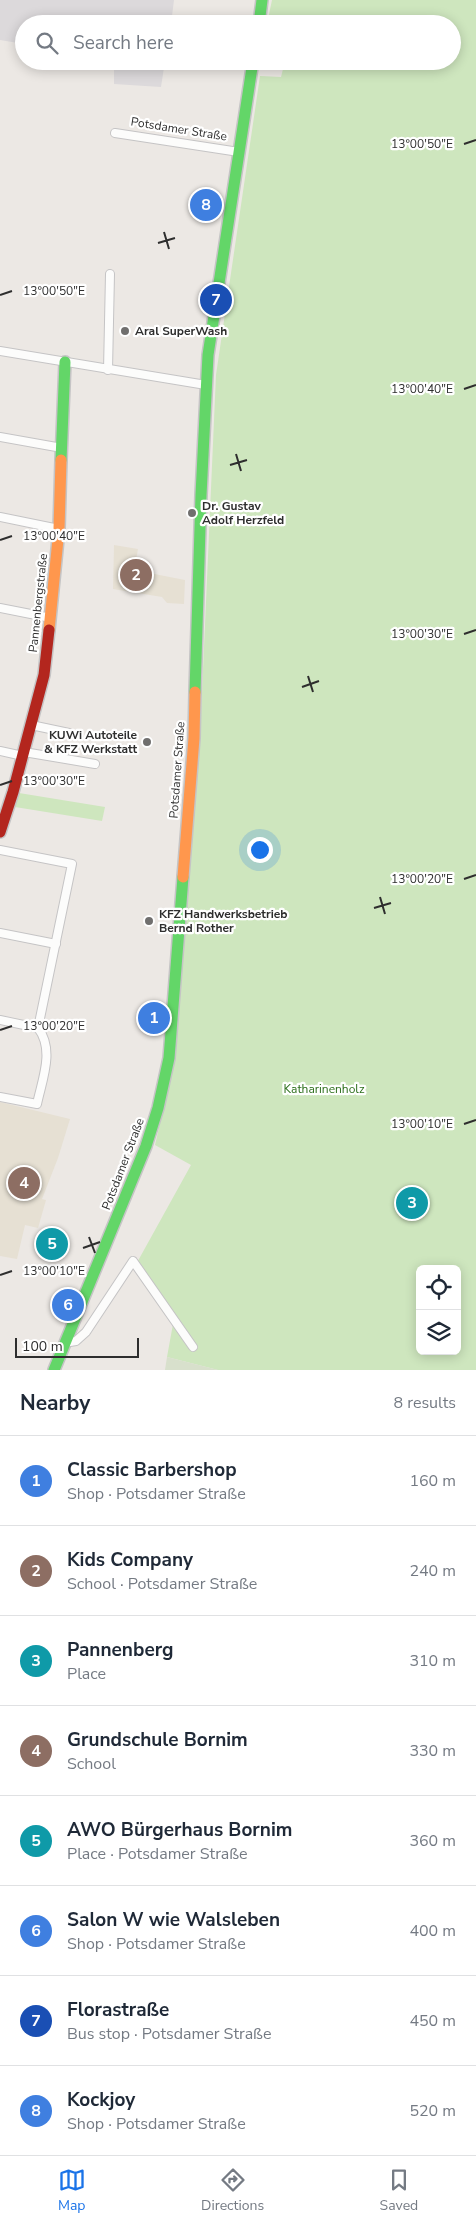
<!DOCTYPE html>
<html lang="en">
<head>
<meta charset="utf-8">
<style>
  body { margin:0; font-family:"Nunito Sans",sans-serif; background:#f6f6f7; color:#1f2937 }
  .controls { position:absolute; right:15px; bottom:15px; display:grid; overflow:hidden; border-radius:8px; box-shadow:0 2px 12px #0003 }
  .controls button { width:45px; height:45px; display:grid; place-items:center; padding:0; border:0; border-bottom:1px solid #e0e1e3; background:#fff; color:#1f2937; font:25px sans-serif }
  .scale { position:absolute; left:15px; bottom:12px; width:124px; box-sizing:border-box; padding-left:5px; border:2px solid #2e2e2e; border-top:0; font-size:14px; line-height:18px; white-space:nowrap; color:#2e2e2e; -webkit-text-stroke:4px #fff; paint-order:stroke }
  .you { position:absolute; left:259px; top:849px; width:18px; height:18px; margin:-12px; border:4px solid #fff; border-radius:50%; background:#1a73e8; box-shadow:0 0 0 8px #1a73e833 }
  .badge { display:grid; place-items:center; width:32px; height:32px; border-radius:50%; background:#1a73e8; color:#fff; font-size:16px; font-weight:700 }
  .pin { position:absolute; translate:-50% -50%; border:2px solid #fff; box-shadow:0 1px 5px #0006 }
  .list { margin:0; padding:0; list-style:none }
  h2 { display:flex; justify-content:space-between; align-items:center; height:65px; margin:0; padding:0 20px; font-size:21px }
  h2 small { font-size:16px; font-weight:400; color:#747a83 }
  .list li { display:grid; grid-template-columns:32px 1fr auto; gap:15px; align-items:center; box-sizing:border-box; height:90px; padding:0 20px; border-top:1px solid #e0e1e3 }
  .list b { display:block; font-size:19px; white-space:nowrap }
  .list p { margin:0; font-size:16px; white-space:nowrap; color:#747a83 }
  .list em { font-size:16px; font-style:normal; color:#747a83 }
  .icon { flex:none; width:28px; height:28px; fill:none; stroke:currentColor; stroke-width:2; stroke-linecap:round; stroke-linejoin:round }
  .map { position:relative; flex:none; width:476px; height:1370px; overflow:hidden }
  .search { position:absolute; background:#fff; box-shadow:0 2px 12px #0003; left:15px; right:15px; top:15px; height:55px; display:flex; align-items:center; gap:12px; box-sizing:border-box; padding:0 18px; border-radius:28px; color:#747a83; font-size:19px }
  .sheet { height:785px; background:#fff }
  nav { display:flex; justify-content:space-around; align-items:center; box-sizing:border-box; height:70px; border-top:1px solid #e0e1e3; background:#fff; font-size:14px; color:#747a83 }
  nav a { display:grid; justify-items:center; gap:2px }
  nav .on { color:#1a73e8 }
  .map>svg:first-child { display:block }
  .industrial { fill:#dcd9db }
  .education { fill:#e6e0d3 }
  .green { fill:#cee6be; fill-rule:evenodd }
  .cemetery { fill:#d8e0cc }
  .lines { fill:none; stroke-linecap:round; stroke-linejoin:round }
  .street-casing { stroke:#c5c4c5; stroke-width:10 }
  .fast-casing { stroke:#c5c4c5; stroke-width:14 }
  .slow-casing { stroke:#c5c4c5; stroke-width:14 }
  .jam-casing { stroke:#c5c4c5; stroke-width:14 }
  .street { stroke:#fcfcfb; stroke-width:8 }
  .fast { stroke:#63d668; stroke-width:11 }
  .slow { stroke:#ff974d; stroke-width:11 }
  .jam { stroke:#b3261e; stroke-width:11 }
  .ticks { fill:none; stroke:#2e2e2e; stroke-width:2 }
  .poi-dot { fill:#706f6e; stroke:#fff; stroke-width:2 }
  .labels { text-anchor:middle; stroke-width:4.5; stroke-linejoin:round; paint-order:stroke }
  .street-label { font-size:12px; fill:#2e2e2e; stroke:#fff }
  .poi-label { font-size:12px; font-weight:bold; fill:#2e2e2e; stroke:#fff; text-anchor:start }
  .park-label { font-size:12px; fill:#2c6e1b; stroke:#fff }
  .ticks-label { font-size:12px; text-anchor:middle; fill:#2e2e2e; stroke:#fff; stroke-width:4.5; stroke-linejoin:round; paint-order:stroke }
</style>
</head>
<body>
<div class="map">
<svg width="476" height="1370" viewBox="0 0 476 1370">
  <rect width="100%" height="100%" fill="#ece8e4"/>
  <!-- industrial -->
  <g class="industrial">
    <polygon points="0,0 174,0 171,24 24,24 24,44 0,40"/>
    <polygon points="114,61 165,61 161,87 114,84"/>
  </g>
  <!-- education -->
  <g class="education">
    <polygon points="114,545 138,549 134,570 185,580 184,604 167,603 162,597 113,589"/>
    <polygon points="0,1102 70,1119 58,1158 42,1199 46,1200 38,1228 25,1225 17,1259 0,1256"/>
  </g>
  <!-- green -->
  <g class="green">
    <path d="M272 0H476V1370H218L167 1357 173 1324 134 1268 191 1165 155 1145 175 1058 200 738 216 375 260 76 281 77 285 61H452V24H267ZM420 1269H457V1351H420Z"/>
    <polygon points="19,793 105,807 102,821 15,807"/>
  </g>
  <!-- cemetery -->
  <polygon class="cemetery" points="167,1357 218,1370 165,1370"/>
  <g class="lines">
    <!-- street casing -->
    <g class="street-casing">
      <g id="street">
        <polyline points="115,133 239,152"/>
        <polyline points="0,351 206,385"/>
        <polyline points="108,370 110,274"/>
        <polyline points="0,437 62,448"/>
        <polyline points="0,517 59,529"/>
        <polyline points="0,608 51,618"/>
        <polyline points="31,725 69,733"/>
        <polyline points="0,751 23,756"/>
        <polyline points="24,752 95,764"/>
        <polyline points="0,850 72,864 38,1028"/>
        <polyline points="0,933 56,944"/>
        <path d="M0 1020 38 1028C55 1050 42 1080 37 1104L0 1097"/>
        <polyline points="64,1343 76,1341 86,1332 133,1261 193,1347"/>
      </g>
    </g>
    <!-- fast casing -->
    <g class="fast-casing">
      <g id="fast">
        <polyline points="259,24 262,0"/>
        <polyline points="61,460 65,362"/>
        <polyline points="195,692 201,495 208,355 253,61"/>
        <polyline points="54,1370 146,1146 158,1108 169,1058 183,877"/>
      </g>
    </g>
    <!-- slow casing -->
    <g class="slow-casing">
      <g id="slow">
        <polyline points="49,630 59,529 61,460"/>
        <polyline points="183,877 194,738 195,692"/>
      </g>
    </g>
    <!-- jam casing -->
    <g class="jam-casing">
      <polyline id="jam" points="0,832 13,792 44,675 49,630"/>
    </g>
    <!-- street -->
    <use href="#street" class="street"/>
    <!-- fast -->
    <use href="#fast" class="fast"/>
    <!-- slow -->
    <use href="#slow" class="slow"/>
    <!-- jam -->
    <use href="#jam" class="jam"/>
  </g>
  <!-- ticks -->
  <path class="ticks" d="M464 144 476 140M164 232 169 249M158 243 175 238M0 295 12 291M464 389 476 385M236 454 241 471M230 465 247 460M0 540 12 536M464 634 476 630M308 676 313 692M302 687 319 681M0 785 12 781M464 879 476 875M380 897 385 914M374 908 391 903M0 1030 12 1026M464 1124 476 1120M89 1237 95 1253M83 1248 100 1242M0 1275 12 1271"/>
  <!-- markers -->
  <g class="poi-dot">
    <circle cx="125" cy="331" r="5"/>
    <circle cx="192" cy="513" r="5"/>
    <circle cx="147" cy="742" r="5"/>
    <circle cx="149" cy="921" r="5"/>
  </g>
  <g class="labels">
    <!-- street labels -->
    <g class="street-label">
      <text transform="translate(179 129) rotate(9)" y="4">Potsdamer Straße</text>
      <text transform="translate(38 603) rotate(-84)" y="4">Pannenbergstraße</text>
      <text transform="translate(177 770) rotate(-86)" y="4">Potsdamer Straße</text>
      <text transform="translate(123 1164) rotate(-69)" y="4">Potsdamer Straße</text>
    </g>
    <!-- poi labels -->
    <g class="poi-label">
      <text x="135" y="335">Aral SuperWash</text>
      <text x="202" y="510">Dr. Gustav<tspan x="202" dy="14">Adolf Herzfeld</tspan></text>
      <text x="137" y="739" text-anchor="end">KUWi Autoteile<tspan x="137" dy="14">&amp; KFZ Werkstatt</tspan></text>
      <text x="159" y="918">KFZ Handwerksbetrieb<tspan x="159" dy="14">Bernd Rother</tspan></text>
    </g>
    <!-- park labels -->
    <g class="park-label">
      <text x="324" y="1093">Katharinenholz</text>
    </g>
  </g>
  <g class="ticks-label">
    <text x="422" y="148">13°00'50"E</text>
    <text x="54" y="295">13°00'50"E</text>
    <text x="422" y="393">13°00'40"E</text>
    <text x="54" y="540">13°00'40"E</text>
    <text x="422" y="638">13°00'30"E</text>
    <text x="54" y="785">13°00'30"E</text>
    <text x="422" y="883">13°00'20"E</text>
    <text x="54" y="1030">13°00'20"E</text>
    <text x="422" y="1128">13°00'10"E</text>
    <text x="54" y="1275">13°00'10"E</text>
  </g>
</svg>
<div class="controls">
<button><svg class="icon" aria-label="locate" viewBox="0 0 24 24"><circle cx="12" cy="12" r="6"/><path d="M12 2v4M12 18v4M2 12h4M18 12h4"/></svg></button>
<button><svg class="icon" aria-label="layers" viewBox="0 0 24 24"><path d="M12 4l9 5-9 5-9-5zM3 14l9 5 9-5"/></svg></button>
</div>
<div class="scale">100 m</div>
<div class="you"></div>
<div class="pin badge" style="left:154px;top:1018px;background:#3f7fe0">1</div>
<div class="pin badge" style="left:136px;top:575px;background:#8d6e63">2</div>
<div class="pin badge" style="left:412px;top:1203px;background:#0f9aa8">3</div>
<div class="pin badge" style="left:24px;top:1183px;background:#8d6e63">4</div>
<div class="pin badge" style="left:52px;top:1244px;background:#0f9aa8">5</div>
<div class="pin badge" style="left:68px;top:1305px;background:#3f7fe0">6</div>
<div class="pin badge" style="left:216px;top:300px;background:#1a4fb4">7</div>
<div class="pin badge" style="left:206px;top:205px;background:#3f7fe0">8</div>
<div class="search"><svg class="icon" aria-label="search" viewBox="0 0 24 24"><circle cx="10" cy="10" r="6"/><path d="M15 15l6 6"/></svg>Search here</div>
</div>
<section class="sheet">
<h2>Nearby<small>8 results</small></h2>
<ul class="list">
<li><span class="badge" style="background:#3f7fe0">1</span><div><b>Classic Barbershop</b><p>Shop · Potsdamer Straße</p></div><em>160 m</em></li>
<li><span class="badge" style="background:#8d6e63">2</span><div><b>Kids Company</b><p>School · Potsdamer Straße</p></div><em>240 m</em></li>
<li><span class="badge" style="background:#0f9aa8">3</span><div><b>Pannenberg</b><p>Place</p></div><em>310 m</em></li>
<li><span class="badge" style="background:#8d6e63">4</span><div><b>Grundschule Bornim</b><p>School</p></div><em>330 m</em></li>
<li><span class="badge" style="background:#0f9aa8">5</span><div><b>AWO Bürgerhaus Bornim</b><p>Place · Potsdamer Straße</p></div><em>360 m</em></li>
<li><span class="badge" style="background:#3f7fe0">6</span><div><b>Salon W wie Walsleben</b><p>Shop · Potsdamer Straße</p></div><em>400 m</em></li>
<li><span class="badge" style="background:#1a4fb4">7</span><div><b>Florastraße</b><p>Bus stop · Potsdamer Straße</p></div><em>450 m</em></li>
<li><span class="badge" style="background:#3f7fe0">8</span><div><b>Kockjoy</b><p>Shop · Potsdamer Straße</p></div><em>520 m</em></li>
</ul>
</section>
<nav>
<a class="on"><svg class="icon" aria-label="map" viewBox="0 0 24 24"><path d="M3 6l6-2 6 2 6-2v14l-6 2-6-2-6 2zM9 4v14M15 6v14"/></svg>Map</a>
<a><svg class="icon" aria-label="directions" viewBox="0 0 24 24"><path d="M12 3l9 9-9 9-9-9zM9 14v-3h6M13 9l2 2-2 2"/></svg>Directions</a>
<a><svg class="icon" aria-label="saved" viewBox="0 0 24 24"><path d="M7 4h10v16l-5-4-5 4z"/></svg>Saved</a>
</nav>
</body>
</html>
